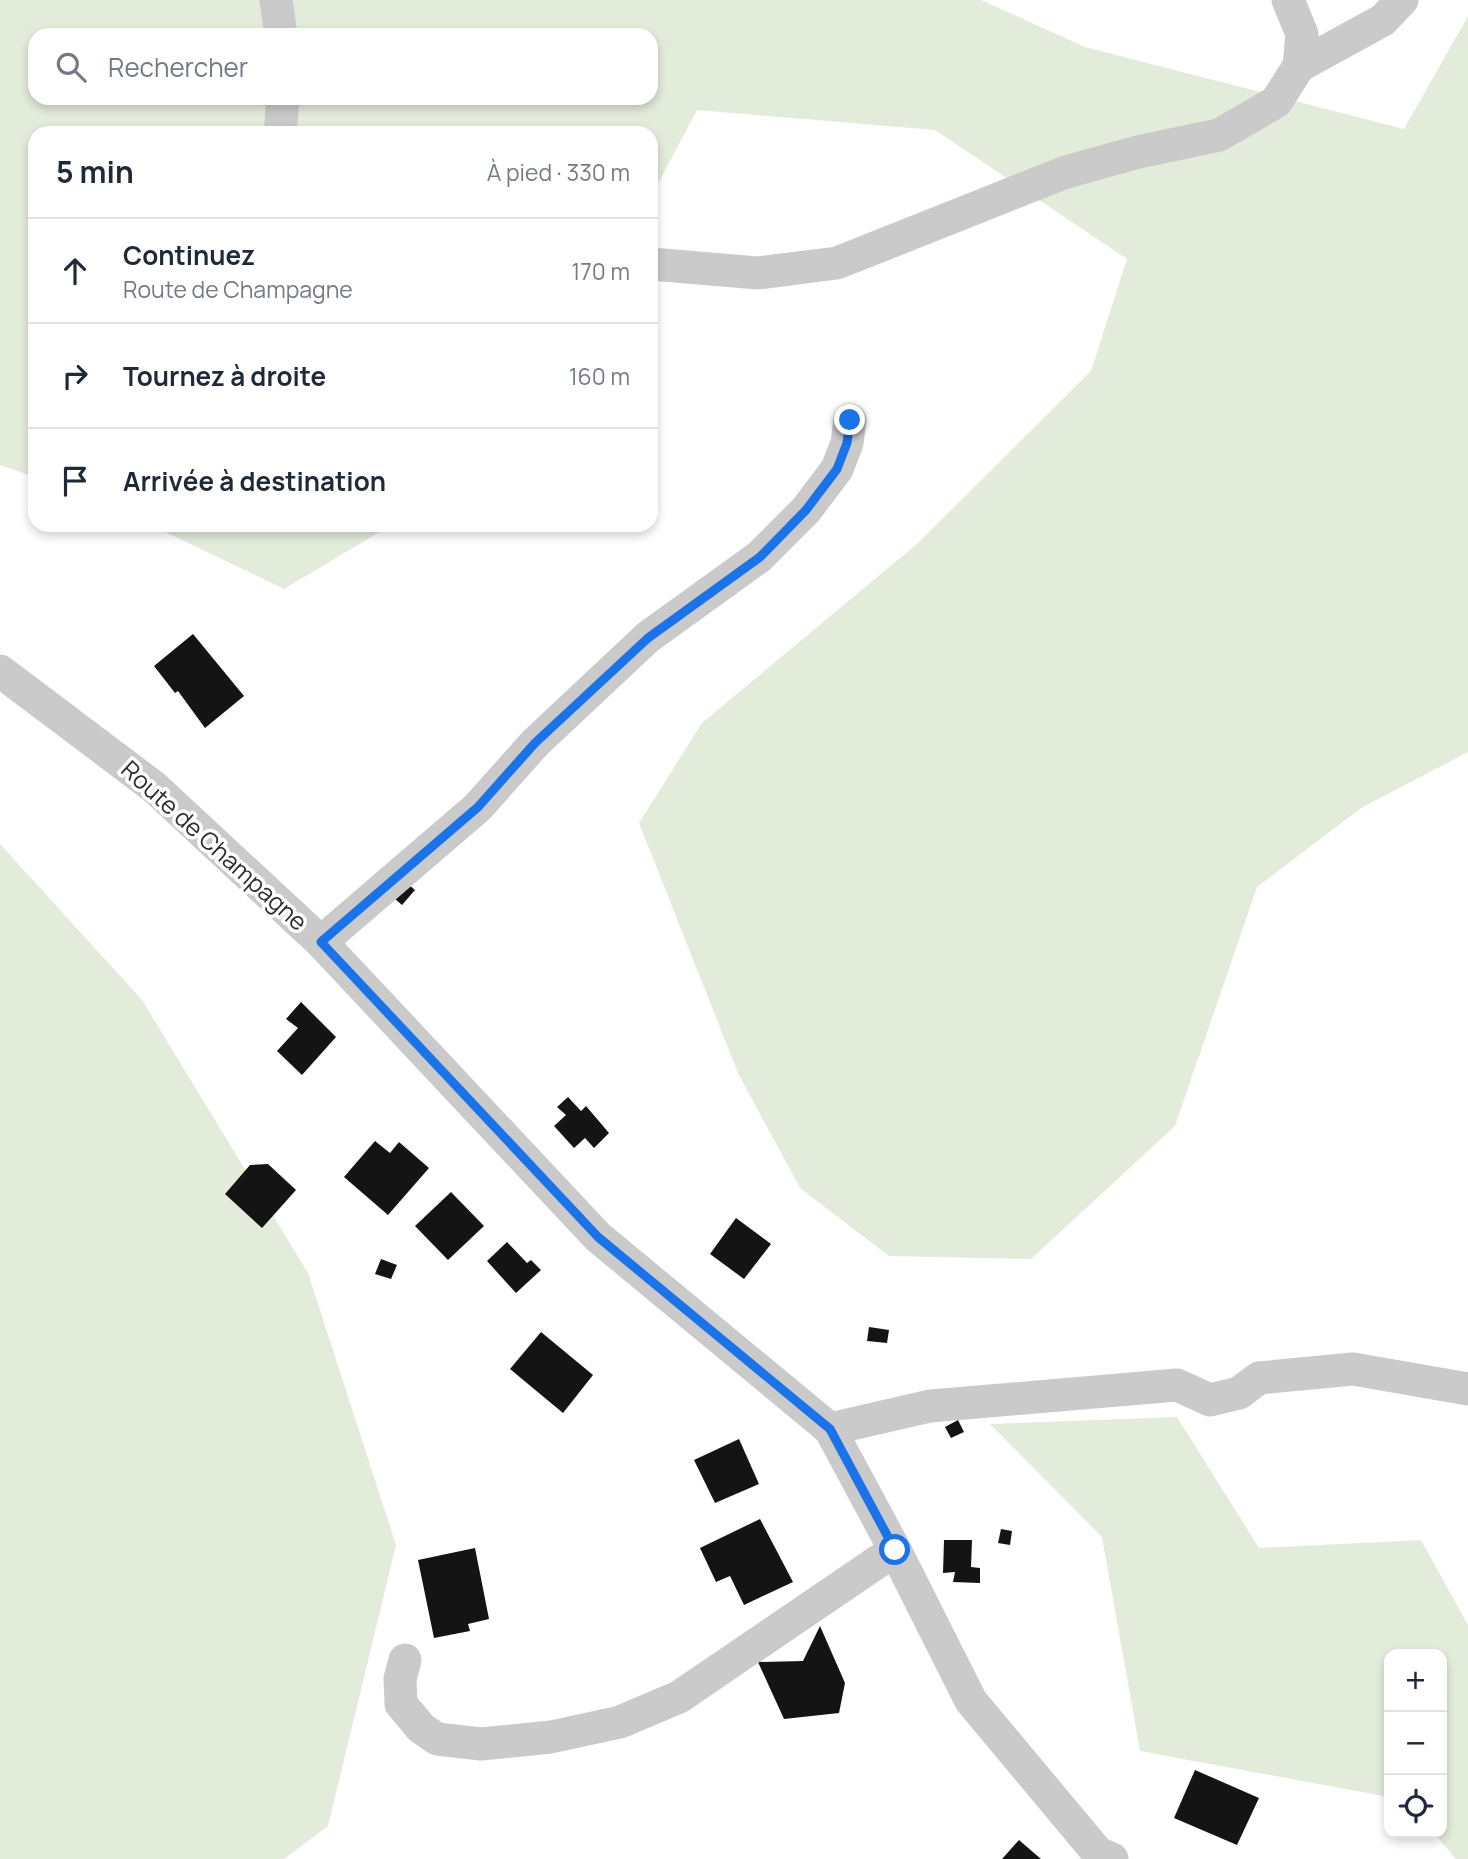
<!DOCTYPE html>
<html lang="fr">
<head>
<meta charset="utf-8">
<style>
  body { margin:0; font-family:Manrope,sans-serif; background:#f2f2f3; color:#1f2937 }
  .controls { position:absolute; right:21px; bottom:21px; display:grid; overflow:hidden; border-radius:14px; box-shadow:0 4px 10px #0003 }
  .controls button { width:63px; height:63px; display:grid; place-items:center; padding:0; border:0; border-bottom:2px solid #e0e1e3; background:#fff; color:#1f2937; font:35px sans-serif }
  .stop { position:absolute; width:21px; height:21px; margin:-16px; border:5px solid #1a73e8; border-radius:50%; background:#fff }
  .stop.end { background:#1a73e8; border-color:#fff; box-shadow:0 2px 7px #0008 }
  .list { margin:0; padding:0; list-style:none }
  h2 { display:flex; justify-content:space-between; align-items:center; height:91px; margin:0; padding:0 28px; font-size:30px }
  h2 small { font-size:23px; font-weight:400; color:#747a83 }
  .list li { display:grid; grid-template-columns:46px 1fr auto; gap:21px; align-items:center; box-sizing:border-box; height:105px; padding:0 28px; border-top:2px solid #e0e1e3 }
  .list b { display:block; font-size:26px; white-space:nowrap }
  .list p { margin:0; font-size:23px; white-space:nowrap; color:#747a83 }
  .list em { font-size:23px; font-style:normal; color:#747a83 }
  .icon { flex:none; width:38px; height:38px; fill:none; stroke:currentColor; stroke-width:2; stroke-linecap:round; stroke-linejoin:round }
  .map { position:relative; flex:none; width:1468px; height:1859px; overflow:hidden }
  .search { position:absolute; background:#fff; box-shadow:0 4px 10px #0003; left:28px; top:28px; width:630px; height:77px; display:flex; align-items:center; gap:18px; box-sizing:border-box; padding:0 24px; border-radius:21px; color:#747a83; font-size:26px }
  .panel { position:absolute; background:#fff; box-shadow:0 4px 10px #0003; left:28px; top:126px; width:630px; height:406px; border-radius:21px }
  .map>svg:first-child { display:block }
  .green { fill:#e3ebdb; fill-rule:evenodd }
  .building { fill:#141414 }
  .lines { fill:none; stroke-linecap:round; stroke-linejoin:round }
  .minor { stroke:#cacaca; stroke-width:33 }
  .route { stroke:#1a73e8; stroke-width:9 }
  .labels { text-anchor:middle; stroke-width:7; stroke-linejoin:round; paint-order:stroke }
  .street-label { font-size:24px; fill:#2d2d2d; stroke:#fff }
</style>
</head>
<body>
<div class="map">
<svg width="1468" height="1859" viewBox="0 0 1468 1859">
  <rect width="100%" height="100%" fill="#fff"/>
  <!-- green -->
  <g class="green">
    <path d="M0 0H981L1085 47 1404 129 1468 16V752L1361 808 1257 887 1175 1126 1031 1259 889 1256 800 1188 738 1073 639 823 702 723 917 544 1091 371 1127 259 935 130 697 110 651 197V133H35V477L0 465ZM35 35H651V98H35Z"/>
    <polygon points="151,525 391,525 284,589"/>
    <polygon points="0,844 142,1000 308,1273 396,1545 328,1826 284,1859 0,1859"/>
    <polygon points="1177,1417 1259,1548 1421,1540 1468,1625 1468,1859 1456,1859 1434,1833 1442,1833 1442,1654 1389,1654 1389,1797 1140,1751 1102,1537 990,1424"/>
  </g>
  <!-- building -->
  <g class="building">
    <polygon points="193,634 244,696 205,728 178,691 175,693 154,666"/>
    <polygon points="386,865 415,890 402,905 373,880"/>
    <polygon points="301,1002 336,1037 302,1075 277,1051 298,1028 286,1019"/>
    <polygon points="568,1097 581,1111 586,1106 609,1133 594,1148 585,1138 574,1148 554,1126 566,1115 557,1107"/>
    <polygon points="375,1141 390,1153 399,1142 429,1168 388,1215 344,1177"/>
    <polygon points="268,1164 296,1190 262,1228 225,1194 250,1165"/>
    <polygon points="451,1192 484,1226 448,1260 415,1226"/>
    <polygon points="736,1218 771,1244 744,1279 710,1254"/>
    <polygon points="507,1242 527,1263 531,1260 541,1270 516,1293 487,1261"/>
    <polygon points="381,1259 397,1265 391,1279 375,1274"/>
    <polygon points="869,1327 889,1330 887,1343 867,1341"/>
    <polygon points="541,1332 593,1375 563,1413 510,1369"/>
    <polygon points="958,1420 964,1432 951,1438 945,1427"/>
    <polygon points="739,1439 759,1484 715,1503 694,1460"/>
    <polygon points="760,1519 793,1582 744,1605 730,1576 716,1582 700,1548"/>
    <polygon points="1001,1529 1012,1531 1010,1545 998,1543"/>
    <polygon points="944,1540 972,1540 971,1567 980,1568 980,1583 953,1582 955,1572 943,1573"/>
    <polygon points="475,1548 489,1619 468,1624 470,1631 434,1638 418,1560"/>
    <polygon points="820,1626 845,1683 839,1713 784,1719 758,1662 803,1661"/>
    <polygon points="1195,1770 1259,1798 1237,1845 1174,1818"/>
    <polygon points="1019,1840 1041,1859 1002,1859"/>
  </g>
  <g class="lines">
    <!-- minor -->
    <g class="minor">
      <polyline points="276,0 281,35"/>
      <polyline points="1299,66 1383,20 1402,0"/>
      <polyline points="280,133 283,98"/>
      <polyline points="651,264 758,273 837,263 1066,172 1138,152 1219,135 1276,102 1299,66 1302,34 1288,0"/>
      <polyline points="0,671 154,787 321,942 598,1237 830,1429 895,1550 971,1701 1098,1853 1112,1859"/>
      <polyline points="321,942 478,807 535,743 648,637 759,557 806,510 837,469 847,443 850,420"/>
      <polyline points="830,1429 930,1406 1177,1385 1210,1400 1239,1393 1259,1378 1353,1369 1468,1389"/>
      <polyline points="405,1660 400,1679 401,1704 421,1728 437,1739 481,1744 551,1737 620,1722 679,1697 895,1550"/>
    </g>
  </g>
  <g class="lines">
    <!-- route -->
    <polyline class="route" points="850,420 847,443 837,469 806,510 760,557 648,638 535,743 478,807 321,942 598,1237 830,1429 895,1550"/>
  </g>
  <g class="labels">
    <!-- street labels -->
    <g class="street-label">
      <text transform="translate(214 846) rotate(42)" y="8">Route de Champagne</text>
    </g>
  </g>
</svg>
<div class="controls">
<button>+</button>
<button>−</button>
<button><svg class="icon" aria-label="locate" viewBox="0 0 24 24"><circle cx="12" cy="12" r="6"/><path d="M12 2v4M12 18v4M2 12h4M18 12h4"/></svg></button>
</div>
<div class="stop" style="left:895px;top:1550px"></div>
<div class="stop end" style="left:850px;top:420px"></div>
<div class="search"><svg class="icon" aria-label="search" viewBox="0 0 24 24"><circle cx="10" cy="10" r="6"/><path d="M15 15l6 6"/></svg>Rechercher</div>
<section class="panel">
<h2>5 min<small>À pied · 330 m</small></h2>
<ul class="list">
<li><svg class="icon" aria-label="ahead" viewBox="0 0 24 24"><path d="M12 20V5M6 11l6-6 6 6"/></svg><div><b>Continuez</b><p>Route de Champagne</p></div><em>170 m</em></li>
<li><svg class="icon" aria-label="right" viewBox="0 0 24 24"><path d="M7 20v-9h11M14 6l5 5-5 5"/></svg><div><b>Tournez à droite</b></div><em>160 m</em></li>
<li><svg class="icon" aria-label="arrive" viewBox="0 0 24 24"><path d="M6 21V4h12l-3 4 3 4H6"/></svg><div><b>Arrivée à destination</b></div></li>
</ul>
</section>
</div>
</body>
</html>
